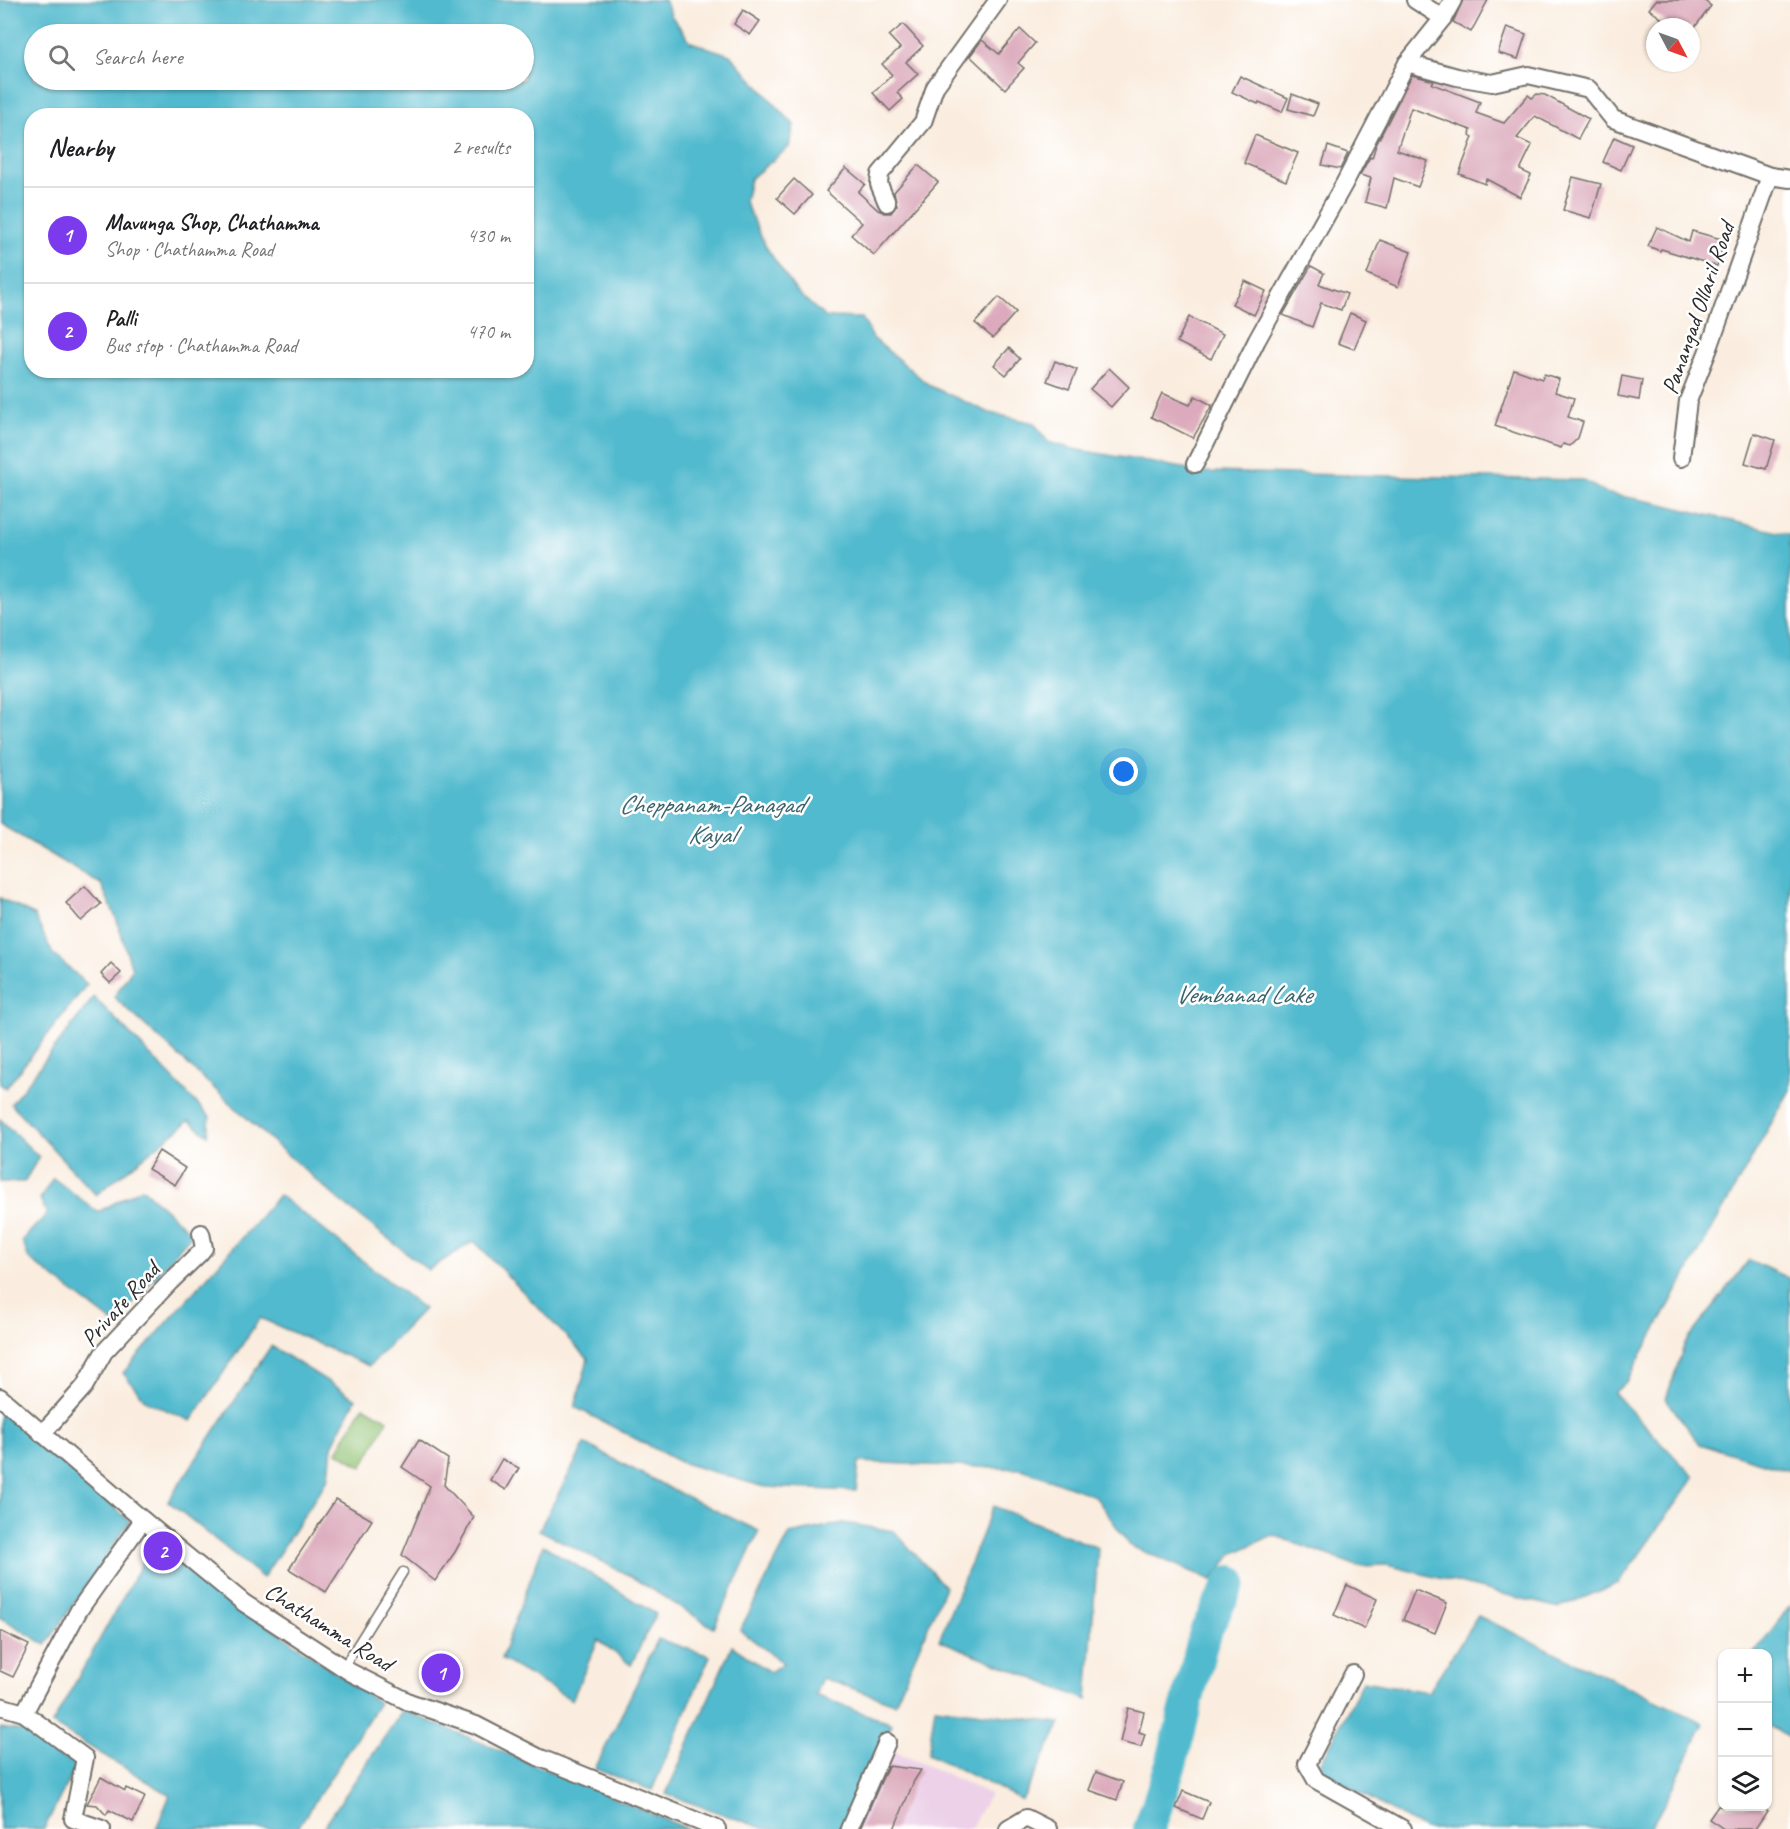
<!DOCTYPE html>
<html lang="en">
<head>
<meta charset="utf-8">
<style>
  body { margin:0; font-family:Caveat,sans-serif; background:#f6f6f6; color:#202124 }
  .controls { position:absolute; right:18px; bottom:18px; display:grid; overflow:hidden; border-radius:12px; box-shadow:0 2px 4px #0004 }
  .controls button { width:54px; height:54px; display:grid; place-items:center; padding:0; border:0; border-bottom:2px solid #e0e0e0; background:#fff; color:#202124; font:30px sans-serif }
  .compass { position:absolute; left:1646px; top:18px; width:54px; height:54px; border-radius:50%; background:#fff; box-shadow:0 2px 4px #0004; rotate:131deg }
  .you { position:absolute; left:1124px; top:772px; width:21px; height:21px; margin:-15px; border:4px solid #fff; border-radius:50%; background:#1a73e8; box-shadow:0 0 0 9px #1a73e833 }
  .badge { display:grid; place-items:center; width:39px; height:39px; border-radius:50%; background:#7c3aed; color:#fff; font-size:20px; font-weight:700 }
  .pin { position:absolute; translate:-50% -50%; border:3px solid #fff; box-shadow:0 2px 6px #0006 }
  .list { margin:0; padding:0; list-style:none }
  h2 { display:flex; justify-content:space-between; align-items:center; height:78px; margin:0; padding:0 24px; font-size:26px }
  h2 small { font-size:20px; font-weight:400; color:#757577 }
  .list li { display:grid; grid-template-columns:39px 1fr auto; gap:18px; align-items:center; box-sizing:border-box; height:96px; padding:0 24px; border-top:2px solid #e0e0e0 }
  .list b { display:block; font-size:22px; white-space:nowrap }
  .list p { margin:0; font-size:20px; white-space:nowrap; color:#757577 }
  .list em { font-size:20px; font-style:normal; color:#757577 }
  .icon { flex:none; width:33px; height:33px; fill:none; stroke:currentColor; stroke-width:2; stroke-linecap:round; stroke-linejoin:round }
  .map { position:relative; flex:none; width:1790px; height:1829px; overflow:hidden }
  .search { position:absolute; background:#fff; box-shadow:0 2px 4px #0004; left:24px; top:24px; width:510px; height:66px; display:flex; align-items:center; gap:15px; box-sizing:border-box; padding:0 21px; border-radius:33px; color:#757577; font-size:22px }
  .panel { position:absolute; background:#fff; box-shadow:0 2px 4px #0004; left:24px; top:108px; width:510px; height:270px; border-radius:24px }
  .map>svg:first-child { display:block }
  .built { fill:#edd1e9 }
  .green { fill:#92c373; stroke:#5e774f; stroke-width:1.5 }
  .water { fill:#51bace; stroke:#3e727c; stroke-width:1.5; fill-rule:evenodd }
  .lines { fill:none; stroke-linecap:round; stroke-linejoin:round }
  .river { stroke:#51bace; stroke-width:32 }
  .building { fill:#dcaabc }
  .service-casing { stroke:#736f6a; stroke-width:11 }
  .minor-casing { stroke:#736f6a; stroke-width:20 }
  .service { stroke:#fff; stroke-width:8 }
  .minor { stroke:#fff; stroke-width:16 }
  .labels { text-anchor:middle; stroke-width:5; stroke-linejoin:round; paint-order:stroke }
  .street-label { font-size:24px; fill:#2b2b2b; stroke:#fff }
  .water-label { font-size:26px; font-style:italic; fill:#3a646c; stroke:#fff }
</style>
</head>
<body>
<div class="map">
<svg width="1790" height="1829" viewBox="0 0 1790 1829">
  <rect width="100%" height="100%" fill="#fff"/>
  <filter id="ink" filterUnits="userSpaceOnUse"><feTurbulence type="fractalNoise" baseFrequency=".0167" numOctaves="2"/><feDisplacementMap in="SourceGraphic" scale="12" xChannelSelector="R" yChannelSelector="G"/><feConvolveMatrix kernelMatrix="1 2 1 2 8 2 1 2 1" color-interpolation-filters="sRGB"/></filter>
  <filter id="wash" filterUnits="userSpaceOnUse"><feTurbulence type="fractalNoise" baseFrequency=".008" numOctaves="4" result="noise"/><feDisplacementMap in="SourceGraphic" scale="24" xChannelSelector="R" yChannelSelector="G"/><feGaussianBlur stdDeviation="1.35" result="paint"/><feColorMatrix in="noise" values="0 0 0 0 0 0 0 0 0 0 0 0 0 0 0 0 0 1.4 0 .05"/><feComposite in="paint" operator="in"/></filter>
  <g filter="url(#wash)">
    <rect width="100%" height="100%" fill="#faeddf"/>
    <!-- built -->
    <polygon class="built" points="887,1748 990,1794 970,1829 851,1829"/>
    <!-- green -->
    <polygon class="green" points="363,1406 388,1420 362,1467 337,1452"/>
    <!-- water -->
    <g class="water">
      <path d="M0 0H665L672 17 691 42 730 55 794 125 789 147 750 179 745 202 766 247 796 291 825 317 862 318 873 338 930 386 990 413 1034 423 1048 442 1073 449 1206 472 1583 480 1605 493 1658 503 1790 535V1090L1626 1382 1614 1393 1694 1477 1619 1583 1559 1608 1387 1565 1357 1566 1273 1535 1232 1554 1212 1580 1130 1546 1095 1496 1022 1469 859 1462 856 1491 764 1487 680 1462 575 1407 588 1359 474 1241 428 1270 339 1200 274 1143 114 997 132 969 116 918 101 884 0 824ZM34 34H524V80H34ZM32 116H526V370H32Z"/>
      <polygon points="0,898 34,915 53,954 87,984 6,1088 0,1084"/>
      <polygon points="94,997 210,1117 208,1135 189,1121 96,1195 11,1104"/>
      <polygon points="0,1119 39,1157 24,1182 0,1182"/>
      <polygon points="53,1178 98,1212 142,1188 192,1234 115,1324 29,1259 22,1240 47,1214 40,1199"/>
      <polygon points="279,1195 424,1309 369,1366 260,1318 191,1421 146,1401 123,1373"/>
      <polygon points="1749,1260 1790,1279 1790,1471 1700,1444 1666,1399 1685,1343"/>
      <polygon points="271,1346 356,1399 332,1446 329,1477 263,1578 168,1501"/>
      <polygon points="0,1409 130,1521 46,1645 0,1617"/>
      <polygon points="585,1444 673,1490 759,1531 714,1628 630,1576 539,1530"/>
      <polygon points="993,1506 1098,1548 1087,1700 939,1640"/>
      <polygon points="843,1523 894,1531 945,1587 895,1703 822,1678 815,1695 892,1724 841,1829 765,1829 666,1794 732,1646 770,1672 783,1663 740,1630 790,1534"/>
      <polygon points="153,1544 379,1703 297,1829 156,1829 170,1795 52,1724"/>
      <polygon points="543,1545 656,1614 631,1665 598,1640 572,1700 501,1659"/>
      <polygon points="1790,1606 1790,1739 1768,1725 1768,1654 1754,1653"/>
      <polygon points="1478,1616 1704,1723 1662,1809 1649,1829 1424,1829 1318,1769 1363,1681 1428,1692"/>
      <polygon points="658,1639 710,1656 652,1790 595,1769"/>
      <polygon points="935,1707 1061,1723 1022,1800 928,1754"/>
      <polygon points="403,1710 688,1829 322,1829"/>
      <polygon points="0,1728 45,1733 79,1760 44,1829 0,1829"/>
    </g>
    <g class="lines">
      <!-- river -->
      <polyline class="river" points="1149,1829 1172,1761 1205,1632 1231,1581"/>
    </g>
    <g id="blocks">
      <!-- building -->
      <g class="building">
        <polygon points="1463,0 1488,0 1471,32 1453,22"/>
        <polygon points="1656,0 1703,0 1711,6 1695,27 1673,27 1649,9"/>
        <polygon points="743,10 760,21 750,35 734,24"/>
        <polygon points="903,24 923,46 906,62 918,74 897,93 903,99 890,111 873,93 892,75 882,64 900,48 889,36"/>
        <polygon points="1507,27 1526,34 1518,59 1498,53"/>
        <polygon points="1020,29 1035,43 1018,63 1024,68 1005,89 970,56 982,40 999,54"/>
        <polygon points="1412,75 1434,81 1432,84 1480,102 1476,113 1504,123 1528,95 1532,98 1537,94 1545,95 1589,119 1578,139 1535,116 1517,138 1532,145 1520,170 1531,175 1520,197 1486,179 1485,184 1459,174 1473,137 1470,135 1471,130 1411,108 1397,150 1428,161 1418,187 1394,178 1387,208 1365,202 1371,178 1360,175 1370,157 1372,158 1376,145"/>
        <polygon points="1240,76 1288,98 1282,112 1259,102 1258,104 1232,92"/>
        <polygon points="1292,94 1318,104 1313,116 1288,109"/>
        <polygon points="1255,135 1298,153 1286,181 1244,163"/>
        <polygon points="1614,137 1632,145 1621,170 1603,162"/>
        <polygon points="1328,146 1348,153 1340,169 1322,165"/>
        <polygon points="918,165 938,182 874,255 851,235 862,223 826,191 846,168 865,184 858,192 878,210 885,213 891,213 897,205 894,192"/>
        <polygon points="1573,177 1601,184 1591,218 1563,210"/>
        <polygon points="794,179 812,195 795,214 777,198"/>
        <polygon points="1657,227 1689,242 1692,231 1725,240 1717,266 1661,249 1660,251 1648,246"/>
        <polygon points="1380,240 1411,252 1398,287 1367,274"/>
        <polygon points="1311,266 1324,273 1319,284 1347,294 1341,310 1321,303 1312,327 1283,315"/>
        <polygon points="1245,281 1266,291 1254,315 1232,304"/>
        <polygon points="999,297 1016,312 993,338 975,323"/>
        <polygon points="1350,313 1366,320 1354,349 1338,343"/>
        <polygon points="1189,317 1223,334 1211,359 1177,342"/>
        <polygon points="1009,348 1020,359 1006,375 994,365"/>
        <polygon points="1055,361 1077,370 1069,389 1047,381"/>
        <polygon points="1109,368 1129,387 1111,407 1090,389"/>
        <polygon points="1514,369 1542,379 1544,374 1559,379 1555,392 1574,398 1568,417 1583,422 1578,438 1570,446 1563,444 1561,448 1495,426"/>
        <polygon points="1622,376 1642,380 1639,400 1618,396"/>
        <polygon points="1162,393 1190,405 1195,396 1212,405 1193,438 1151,417"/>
        <polygon points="1754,433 1775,440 1766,469 1745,463"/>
        <polygon points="85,886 101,904 81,921 66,903"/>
        <polygon points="111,963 121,973 110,983 101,974"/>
        <polygon points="159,1151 185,1168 175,1185 148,1169"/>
        <polygon points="419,1440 448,1459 444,1485 474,1517 455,1552 435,1581 402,1555 430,1486 402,1467"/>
        <polygon points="502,1459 519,1468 506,1490 490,1480"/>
        <polygon points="336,1499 372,1520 326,1592 289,1569"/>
        <polygon points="1347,1585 1377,1599 1364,1629 1334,1615"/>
        <polygon points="1415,1590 1447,1603 1435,1633 1403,1620"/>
        <polygon points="0,1631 29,1645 13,1677 0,1671"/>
        <polygon points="439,1657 456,1667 444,1689 426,1678"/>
        <polygon points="1128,1708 1144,1712 1139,1732 1145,1734 1141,1747 1120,1742"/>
        <polygon points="888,1766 921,1770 914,1781 894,1829 860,1829"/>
        <polygon points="1096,1772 1123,1782 1117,1800 1089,1790"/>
        <polygon points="101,1777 125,1791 126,1788 145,1797 133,1822 109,1810 106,1815 97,1805 87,1804"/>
        <polygon points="1183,1791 1209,1802 1202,1819 1176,1808"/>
        <polygon points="1718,1806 1760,1806 1767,1811 1755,1829 1724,1829 1709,1819"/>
      </g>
    </g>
  </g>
  <g filter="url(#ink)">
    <use href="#blocks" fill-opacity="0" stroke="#736f6a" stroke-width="1.5"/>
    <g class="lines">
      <!-- service casing -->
      <g class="service-casing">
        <polyline id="service" points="343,1668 403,1572"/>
      </g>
      <!-- minor casing -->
      <g class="minor-casing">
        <g id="minor">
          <polyline points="1415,0 1443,18"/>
          <polyline points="1407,63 1457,77 1492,83 1528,75 1589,89 1613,119 1770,176 1790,179"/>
          <polyline points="887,203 879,184 880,174 923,122 935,87 998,0"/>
          <polyline points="1681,458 1688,401 1709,348 1770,176"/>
          <polyline points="1195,464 1257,340 1344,184 1407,63 1443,18 1453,0"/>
          <polyline points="0,1397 143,1520 244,1603 350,1672 409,1702 476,1725 538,1757 717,1829"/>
          <polyline points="42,1434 84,1387 104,1352 170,1282 200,1253 204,1248 201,1233"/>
          <polyline points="1353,1674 1307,1764 1316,1780 1403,1829"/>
          <polyline points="0,1706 24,1713 85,1758 73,1819 102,1829"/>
          <polyline points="24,1713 79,1610 143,1520"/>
          <polyline points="849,1829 887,1742"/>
          <polyline points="1008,1829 1026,1818 1048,1829"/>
        </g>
      </g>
      <!-- service -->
      <use href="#service" class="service"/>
      <!-- minor -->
      <use href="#minor" class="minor"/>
    </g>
  </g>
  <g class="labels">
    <!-- street labels -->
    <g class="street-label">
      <text transform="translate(1698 308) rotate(-71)" y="8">Panangad Ollaril Road</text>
      <text transform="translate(120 1304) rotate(-48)" y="8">Private Road</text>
      <text transform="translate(329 1627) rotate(32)" y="8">Chathamma Road</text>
    </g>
    <!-- water labels -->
    <g class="water-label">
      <text x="711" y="813">Cheppanam-Panagad<tspan x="711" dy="30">Kayal</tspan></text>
      <text x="1243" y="1003">Vembanad Lake</text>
    </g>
  </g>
</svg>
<div class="controls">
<button>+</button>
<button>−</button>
<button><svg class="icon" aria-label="layers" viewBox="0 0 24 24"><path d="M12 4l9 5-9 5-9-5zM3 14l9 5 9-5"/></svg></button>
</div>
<svg class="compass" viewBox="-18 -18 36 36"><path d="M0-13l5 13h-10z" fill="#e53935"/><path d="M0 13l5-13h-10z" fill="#757577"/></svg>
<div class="you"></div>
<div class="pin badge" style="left:441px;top:1673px">1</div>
<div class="pin badge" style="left:163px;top:1551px">2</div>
<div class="search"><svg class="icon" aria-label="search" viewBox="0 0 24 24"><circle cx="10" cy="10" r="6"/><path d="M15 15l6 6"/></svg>Search here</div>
<section class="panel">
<h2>Nearby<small>2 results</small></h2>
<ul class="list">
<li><span class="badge">1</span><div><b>Mavunga Shop, Chathamma</b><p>Shop · Chathamma Road</p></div><em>430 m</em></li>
<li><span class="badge">2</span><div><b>Palli</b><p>Bus stop · Chathamma Road</p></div><em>470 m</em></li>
</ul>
</section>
</div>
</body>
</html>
